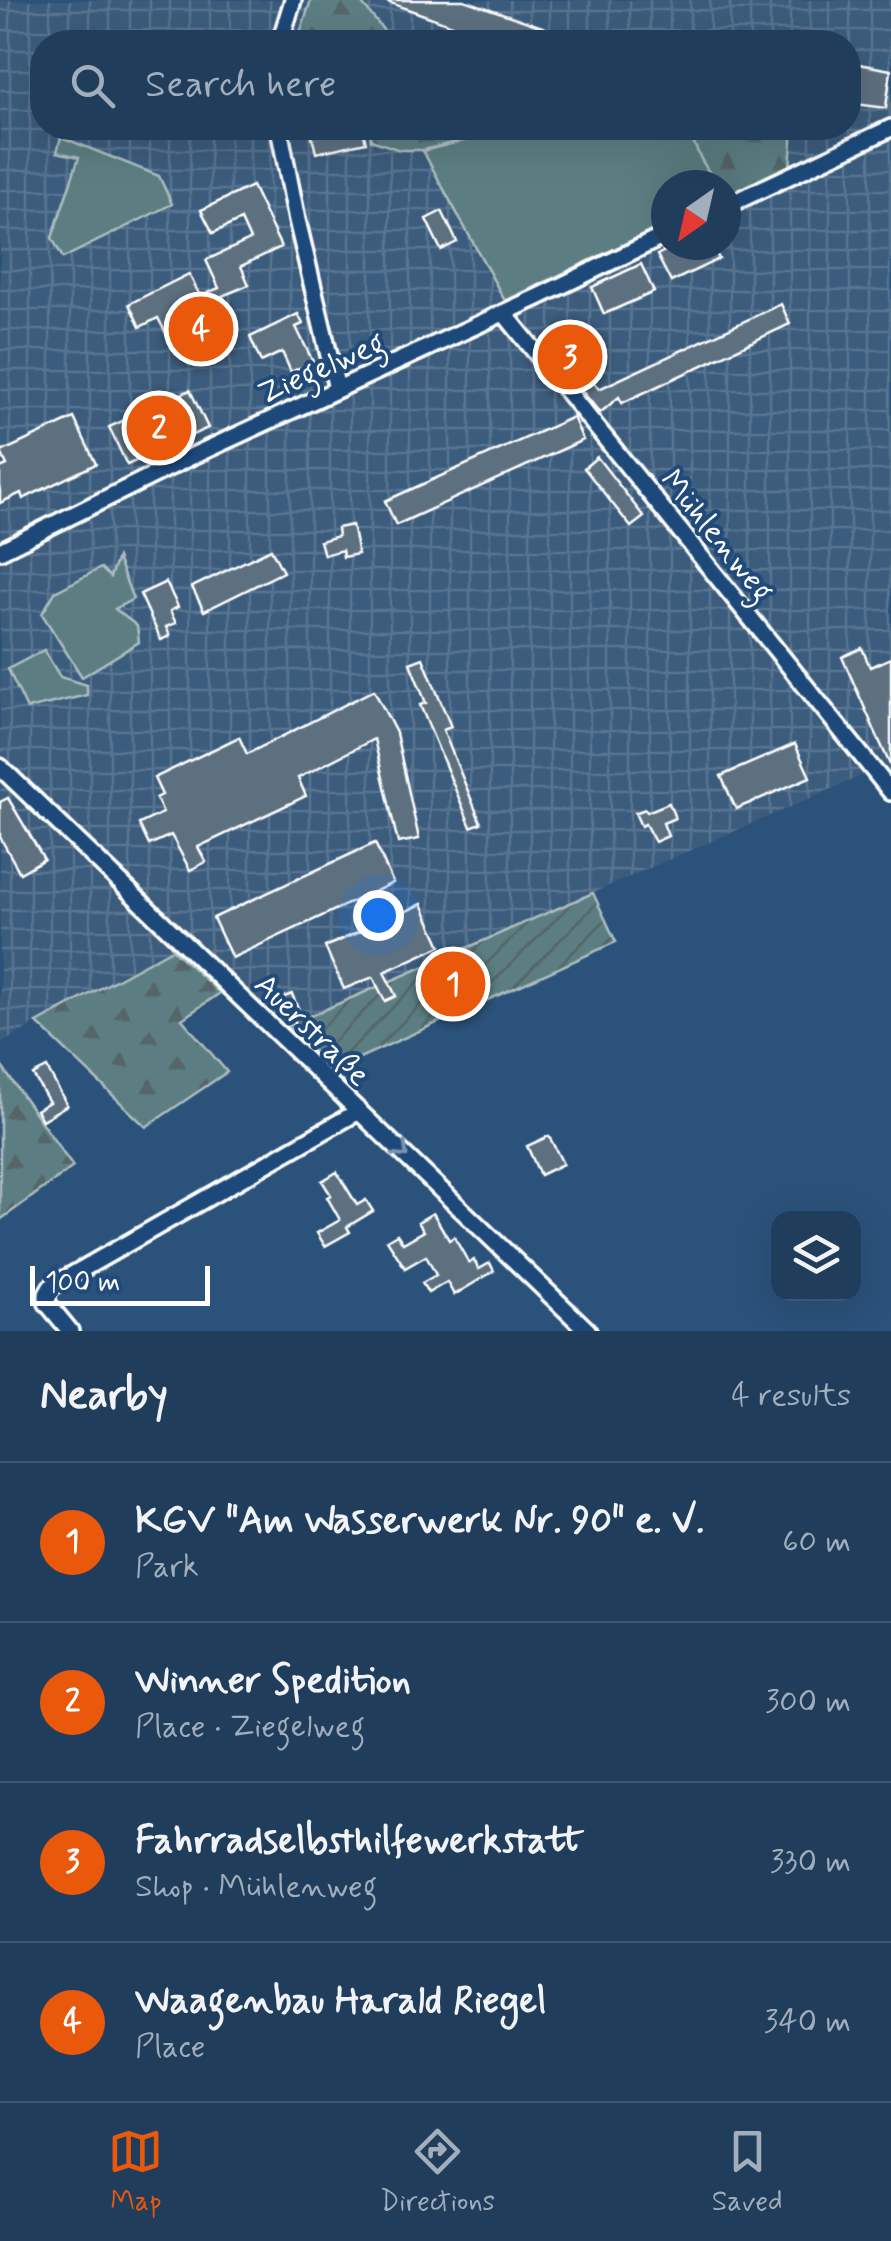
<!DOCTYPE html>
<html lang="en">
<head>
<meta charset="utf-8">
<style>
  body { margin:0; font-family:Mynerve,sans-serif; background:#284562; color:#f1f3f6 }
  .controls { position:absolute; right:30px; bottom:30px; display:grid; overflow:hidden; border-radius:20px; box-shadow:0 10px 40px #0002 }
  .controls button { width:90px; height:90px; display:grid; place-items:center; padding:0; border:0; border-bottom:2px solid #3d5772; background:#203e5c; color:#f1f3f6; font:50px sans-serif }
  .compass { position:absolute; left:651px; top:170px; width:90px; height:90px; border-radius:50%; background:#203e5c; box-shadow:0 10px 40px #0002; rotate:214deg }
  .scale { position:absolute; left:30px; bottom:25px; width:180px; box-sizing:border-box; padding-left:10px; border:5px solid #fff; border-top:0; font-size:28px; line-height:35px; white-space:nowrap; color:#fff; -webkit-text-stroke:8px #1f4a7a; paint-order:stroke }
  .you { position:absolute; left:378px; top:915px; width:35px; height:35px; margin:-25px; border:8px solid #fff; border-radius:50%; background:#1a73e8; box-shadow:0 0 0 15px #1a73e833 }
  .badge { display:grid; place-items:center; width:65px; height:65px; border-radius:50%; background:#ea580c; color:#fff; font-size:32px; font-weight:700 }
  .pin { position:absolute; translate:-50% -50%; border:5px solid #fff; box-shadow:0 2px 10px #0006 }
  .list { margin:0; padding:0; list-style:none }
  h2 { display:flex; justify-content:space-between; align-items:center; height:130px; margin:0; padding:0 40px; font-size:42px }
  h2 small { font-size:32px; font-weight:400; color:#a2aebb }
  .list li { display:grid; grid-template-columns:65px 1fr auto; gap:30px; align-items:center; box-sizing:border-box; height:160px; padding:0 40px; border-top:2px solid #3d5772 }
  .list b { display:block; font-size:38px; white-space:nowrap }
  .list p { margin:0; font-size:32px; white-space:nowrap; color:#a2aebb }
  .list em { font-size:32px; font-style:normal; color:#a2aebb }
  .icon { flex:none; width:55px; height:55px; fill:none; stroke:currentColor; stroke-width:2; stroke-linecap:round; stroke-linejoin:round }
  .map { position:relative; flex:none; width:891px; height:1331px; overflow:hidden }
  .search { position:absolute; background:#203e5c; box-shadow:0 10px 40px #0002; left:30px; right:30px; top:30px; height:110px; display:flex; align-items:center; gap:25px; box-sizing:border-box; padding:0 35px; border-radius:40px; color:#a2aebb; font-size:38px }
  .sheet { height:770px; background:#203e5c }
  nav { display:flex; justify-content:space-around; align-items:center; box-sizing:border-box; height:140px; border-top:2px solid #3d5772; background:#203e5c; font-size:28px; color:#a2aebb }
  nav a { display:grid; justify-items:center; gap:5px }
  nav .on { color:#ea580c }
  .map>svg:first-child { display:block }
  .industrial { fill:url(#industrial-grid); fill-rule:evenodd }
  .grass { fill:#5c7e82; stroke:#aebec0; stroke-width:2.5 }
  .forest { fill:url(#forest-firs); stroke:#aebec0; stroke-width:2.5 }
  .garden { fill:url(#garden-furrows); stroke:#aebec0; stroke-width:2.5 }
  .building { fill:#5d707f; stroke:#fff; stroke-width:2.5 }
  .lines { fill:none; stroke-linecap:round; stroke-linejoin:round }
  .minor-casing { stroke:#fff; stroke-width:22 }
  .minor { stroke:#1f4a7a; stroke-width:15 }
  .oneway { stroke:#7992af }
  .labels { text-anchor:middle; stroke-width:8; stroke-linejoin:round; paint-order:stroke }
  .street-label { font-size:32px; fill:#fff; stroke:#1f4a7a }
</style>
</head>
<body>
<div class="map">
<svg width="891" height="1331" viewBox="0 0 891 1331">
  <defs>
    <pattern id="industrial-grid" width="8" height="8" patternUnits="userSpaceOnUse" patternTransform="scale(2.5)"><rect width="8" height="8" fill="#3a5b7c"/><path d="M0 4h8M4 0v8" fill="none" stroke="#587490"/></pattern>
    <pattern id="forest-firs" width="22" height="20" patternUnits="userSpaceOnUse" patternTransform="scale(2.5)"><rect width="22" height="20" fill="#5c7e82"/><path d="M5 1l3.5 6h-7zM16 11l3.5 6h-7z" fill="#546567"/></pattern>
    <pattern id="garden-furrows" width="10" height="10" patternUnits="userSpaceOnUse" patternTransform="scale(2.5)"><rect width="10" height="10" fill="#5c7e82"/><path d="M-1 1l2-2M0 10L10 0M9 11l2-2" fill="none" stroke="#546567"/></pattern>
  </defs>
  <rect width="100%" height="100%" fill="#2b527b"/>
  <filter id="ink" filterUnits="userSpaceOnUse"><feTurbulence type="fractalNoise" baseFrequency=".01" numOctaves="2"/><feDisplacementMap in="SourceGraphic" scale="20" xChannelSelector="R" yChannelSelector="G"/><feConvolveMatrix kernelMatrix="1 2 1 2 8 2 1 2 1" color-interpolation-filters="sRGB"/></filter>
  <g filter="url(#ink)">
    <!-- industrial -->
    <path class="industrial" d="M0 0H891V779L882 767 282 1028 189 939 0 1044ZM42 42H848V128H42ZM666 185H726V245H666Z"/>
    <!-- grass -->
    <g class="grass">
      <polygon points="514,128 687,128 701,159 717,185 666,185 666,224 505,301 423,151"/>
      <polygon points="61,137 159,176 172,204 63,258 52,238 79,157 57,152"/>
      <polygon points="117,558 133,599 115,609 137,626 139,642 82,677 42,614 55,592 101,568 110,577"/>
      <polygon points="44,650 60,677 87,685 87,695 27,709 8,669"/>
    </g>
    <!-- forest -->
    <g class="forest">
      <polygon points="311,0 359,0 393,42 297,42"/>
      <polygon points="369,128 514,128 423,150 400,150 371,140"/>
      <polygon points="687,128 793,128 790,168 726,195 726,185 717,185 701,159"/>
      <polygon points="172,949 220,993 182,1019 227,1072 146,1127 37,1023"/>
      <polygon points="0,1064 73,1167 0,1220"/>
    </g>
    <!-- garden -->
    <polygon class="garden" points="593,893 616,942 333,1070 287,1026"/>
    <!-- building -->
    <g class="building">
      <polygon points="382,0 464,0 560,33 557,42 500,42"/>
      <polygon points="848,62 891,70 886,108 848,103"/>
      <polygon points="310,128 362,128 366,142 316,153"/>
      <polygon points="252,186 281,247 241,266 249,285 222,296 235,324 176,353 158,318 140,327 129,304 189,274 200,296 219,288 206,260 250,240 241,220 213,233 201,210"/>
      <polygon points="442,211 457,242 441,250 426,219"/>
      <polygon points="677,245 712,245 719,259 671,282 657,255"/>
      <polygon points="641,264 654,292 604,314 592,287"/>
      <polygon points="781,304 790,324 622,403 619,397 600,413 547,348 558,339 599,389"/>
      <polygon points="298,314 303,324 296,327 313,362 291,372 282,352 261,362 250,337"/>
      <polygon points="190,390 208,428 127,465 109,427"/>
      <polygon points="573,417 583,440 396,525 385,501"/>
      <polygon points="74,418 96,464 23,499 21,493 0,503 0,468 7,465 1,452"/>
      <polygon points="597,457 644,517 631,527 584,468"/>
      <polygon points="352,525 358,554 343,557 342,550 324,555 320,541 338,536 337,528"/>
      <polygon points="271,549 283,572 204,611 192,587"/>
      <polygon points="166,582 178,607 170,611 176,623 166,627 170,636 161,640 140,594"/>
      <polygon points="862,648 870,667 891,658 891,767 842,657"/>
      <polygon points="423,658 451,727 443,730 481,823 471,827 420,705 426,703 410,663"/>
      <polygon points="374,690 396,733 419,839 398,843 374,739 298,778 306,796 198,847 206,862 190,870 171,835 149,845 139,824 163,813 156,798 162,795 154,778 239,737 247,754"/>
      <polygon points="795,744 810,777 736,809 721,776"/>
      <polygon points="8,798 44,859 20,873 0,837 0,802"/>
      <polygon points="669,803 675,818 663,823 668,836 655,842 645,824 641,826 635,813 645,809 647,812"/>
      <polygon points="375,843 393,883 232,958 213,918"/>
      <polygon points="422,904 441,946 384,972 396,996 385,1001 373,977 344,989 325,947"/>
      <polygon points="292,994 305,1024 309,1023 313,1031 303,1037 292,1016 288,1018 279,999"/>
      <polygon points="47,1068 67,1105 42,1120 36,1110 49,1102 33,1075"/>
      <polygon points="549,1136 563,1164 540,1175 527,1146"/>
      <polygon points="337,1172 357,1205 366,1200 373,1211 347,1227 350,1232 325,1246 317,1233 340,1220 327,1197 331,1195 322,1181"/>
      <polygon points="433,1213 449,1240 454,1237 469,1263 474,1260 479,1269 490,1263 494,1271 454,1295 447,1282 428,1293 422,1283 436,1275 426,1256 405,1268 387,1240 397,1234 403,1243 424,1231 418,1222"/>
    </g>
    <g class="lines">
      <!-- minor casing -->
      <g class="minor-casing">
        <g id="minor">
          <polyline points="280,42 293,0"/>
          <polyline points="279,128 297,220 337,389"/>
          <polyline points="726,206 891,128"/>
          <polyline points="504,313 891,792"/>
          <polyline points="0,551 186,459 538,297 666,235"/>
          <polyline points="0,767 588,1331"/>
          <polyline points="70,1331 47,1303 47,1294 51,1287 359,1111"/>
        </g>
      </g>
      <!-- minor -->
      <use href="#minor" class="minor"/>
    </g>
    <!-- one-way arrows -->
    <defs><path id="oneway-chevron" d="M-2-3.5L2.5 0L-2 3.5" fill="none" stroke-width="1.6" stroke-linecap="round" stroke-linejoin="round" transform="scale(2.5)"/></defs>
    <use class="oneway" href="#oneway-chevron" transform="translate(402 1152) rotate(44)"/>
  </g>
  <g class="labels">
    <!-- street labels -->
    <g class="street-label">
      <text transform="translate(321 367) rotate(-24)" y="11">Ziegelweg</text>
      <text transform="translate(718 535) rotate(51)" y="11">Mühlenweg</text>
      <text transform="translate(313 1029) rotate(44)" y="11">Auerstraße</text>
    </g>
  </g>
</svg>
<div class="controls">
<button><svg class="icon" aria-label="layers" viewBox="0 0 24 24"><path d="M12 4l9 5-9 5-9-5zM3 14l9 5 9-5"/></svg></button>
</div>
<svg class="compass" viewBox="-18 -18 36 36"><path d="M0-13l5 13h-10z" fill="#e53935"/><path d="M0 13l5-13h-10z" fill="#a2aebb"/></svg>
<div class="scale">100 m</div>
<div class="you"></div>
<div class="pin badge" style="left:453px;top:984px">1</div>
<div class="pin badge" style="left:159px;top:428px">2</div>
<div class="pin badge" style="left:570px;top:357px">3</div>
<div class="pin badge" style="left:201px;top:329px">4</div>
<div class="search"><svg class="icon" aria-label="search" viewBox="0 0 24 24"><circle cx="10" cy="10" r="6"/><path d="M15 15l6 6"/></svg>Search here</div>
</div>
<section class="sheet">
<h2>Nearby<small>4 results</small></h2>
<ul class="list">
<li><span class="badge">1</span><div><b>KGV &quot;Am Wasserwerk Nr. 90&quot; e. V.</b><p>Park</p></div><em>60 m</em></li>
<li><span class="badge">2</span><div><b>Winner Spedition</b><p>Place · Ziegelweg</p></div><em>300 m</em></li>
<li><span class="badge">3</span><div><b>Fahrradselbsthilfewerkstatt</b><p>Shop · Mühlenweg</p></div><em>330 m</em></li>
<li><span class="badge">4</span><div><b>Waagenbau Harald Riegel</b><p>Place</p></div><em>340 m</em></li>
</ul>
</section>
<nav>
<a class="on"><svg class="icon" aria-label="map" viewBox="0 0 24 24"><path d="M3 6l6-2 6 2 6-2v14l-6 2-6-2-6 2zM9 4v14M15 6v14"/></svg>Map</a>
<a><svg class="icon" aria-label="directions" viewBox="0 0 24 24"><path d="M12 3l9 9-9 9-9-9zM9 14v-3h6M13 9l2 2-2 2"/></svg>Directions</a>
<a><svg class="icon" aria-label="saved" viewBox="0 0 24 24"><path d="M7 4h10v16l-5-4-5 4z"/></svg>Saved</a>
</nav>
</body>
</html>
